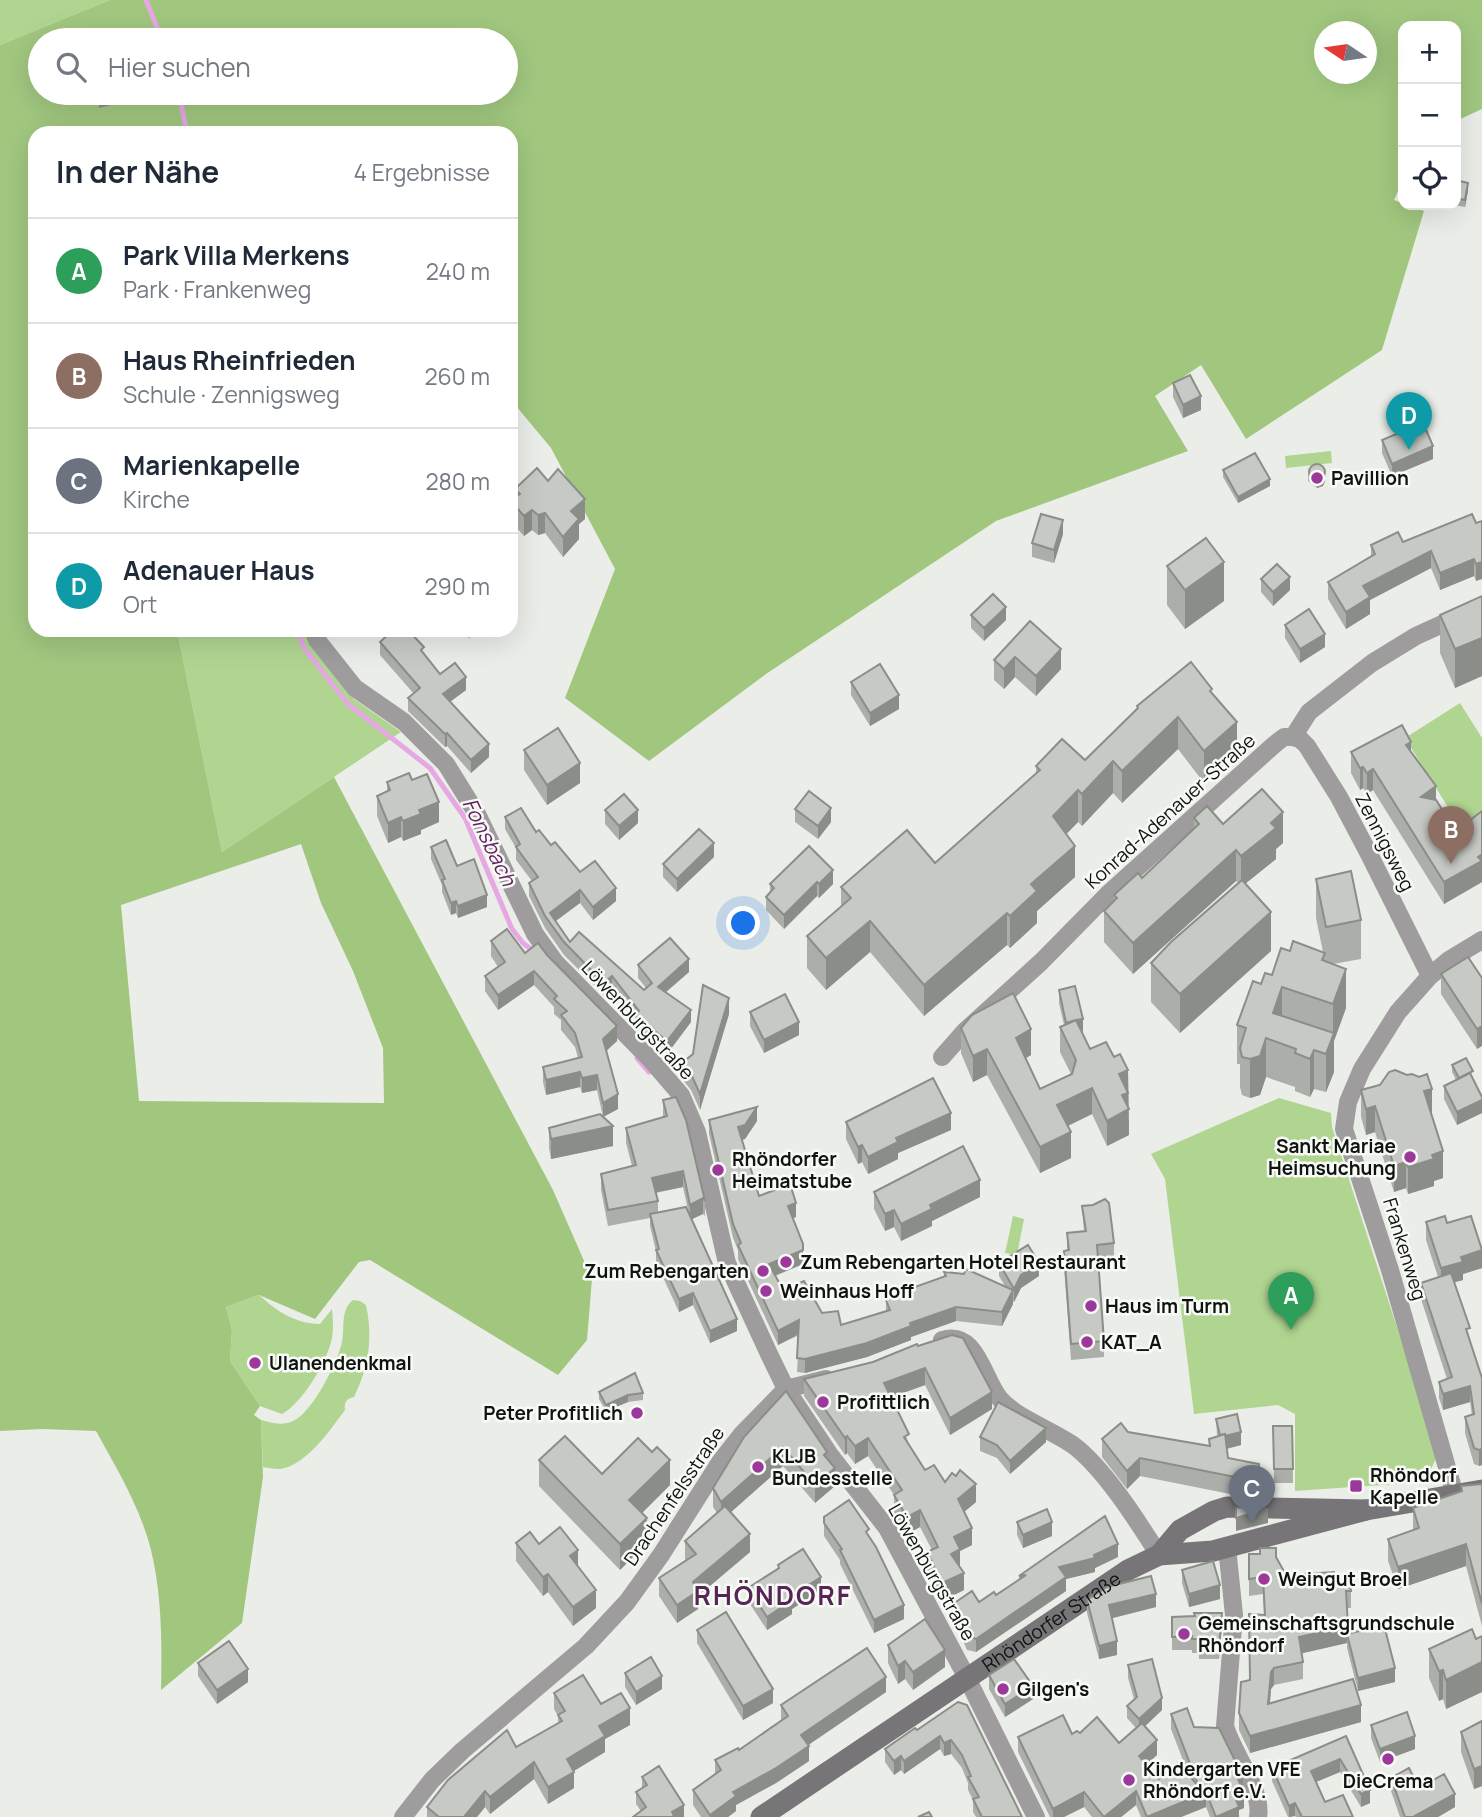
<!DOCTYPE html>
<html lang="de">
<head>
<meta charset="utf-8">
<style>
  body { margin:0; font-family:Manrope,sans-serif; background:#f2f2f3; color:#1f2937 }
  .controls { position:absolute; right:21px; top:21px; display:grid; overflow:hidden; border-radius:14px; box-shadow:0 7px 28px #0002 }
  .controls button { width:63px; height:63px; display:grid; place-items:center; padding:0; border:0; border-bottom:2px solid #e0e1e3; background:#fff; color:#1f2937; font:35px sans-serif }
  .compass { position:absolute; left:1314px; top:21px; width:63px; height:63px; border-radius:50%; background:#fff; box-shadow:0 7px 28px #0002; rotate:283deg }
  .you { position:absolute; left:744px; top:924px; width:24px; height:24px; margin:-18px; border:5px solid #fff; border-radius:50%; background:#1a73e8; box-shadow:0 0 0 10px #1a73e833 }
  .badge { display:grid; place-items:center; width:46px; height:46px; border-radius:50%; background:#9c379c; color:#fff; font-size:23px; font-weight:700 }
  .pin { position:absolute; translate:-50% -58px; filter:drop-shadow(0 2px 4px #0008) }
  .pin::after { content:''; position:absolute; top:37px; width:24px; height:21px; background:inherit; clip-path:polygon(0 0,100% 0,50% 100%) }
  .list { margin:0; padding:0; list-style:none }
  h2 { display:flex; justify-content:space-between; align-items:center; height:91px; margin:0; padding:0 28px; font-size:30px }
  h2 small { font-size:23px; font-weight:400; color:#747a83 }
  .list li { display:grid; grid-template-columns:46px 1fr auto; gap:21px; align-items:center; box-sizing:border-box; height:105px; padding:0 28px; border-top:2px solid #e0e1e3 }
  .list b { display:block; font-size:26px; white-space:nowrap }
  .list p { margin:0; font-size:23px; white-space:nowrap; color:#747a83 }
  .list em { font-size:23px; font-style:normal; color:#747a83 }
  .icon { flex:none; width:38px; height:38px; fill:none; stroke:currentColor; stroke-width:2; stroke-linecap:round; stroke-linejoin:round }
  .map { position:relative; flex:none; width:1482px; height:1817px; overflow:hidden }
  .search { position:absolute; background:#fff; box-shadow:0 7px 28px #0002; left:28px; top:28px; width:490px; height:77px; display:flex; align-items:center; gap:18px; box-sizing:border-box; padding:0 24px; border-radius:38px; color:#747a83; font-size:26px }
  .panel { position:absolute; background:#fff; box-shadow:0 7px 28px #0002; left:28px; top:126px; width:490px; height:511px; border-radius:21px }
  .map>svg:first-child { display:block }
  .green { fill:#b0d591 }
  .forest { fill:#a1c77f; fill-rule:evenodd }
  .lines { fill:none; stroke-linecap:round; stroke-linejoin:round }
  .stream { stroke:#e5a8e3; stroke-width:5 }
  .street { stroke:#9e9c9d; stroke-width:18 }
  .secondary { stroke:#787578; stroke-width:21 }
  .wall { fill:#abaea9; fill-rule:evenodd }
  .shaded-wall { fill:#8b8d89 }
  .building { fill:#c7cac4; stroke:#8b8d89; stroke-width:2 }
  .poi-dot { fill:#9c379c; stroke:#f8fbf5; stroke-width:2.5 }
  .labels { text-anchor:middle; stroke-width:5; stroke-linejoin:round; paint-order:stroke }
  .poi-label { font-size:19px; font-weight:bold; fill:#111311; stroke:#f8fbf5; text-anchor:start }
  .street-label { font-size:19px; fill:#111311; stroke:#f8fbf5 }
  .water-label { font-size:21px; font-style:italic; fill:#641d64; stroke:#f8fbf5 }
  .district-label { font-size:26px; font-weight:bold; letter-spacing:2px; fill:#562556; stroke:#f8fbf5 }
</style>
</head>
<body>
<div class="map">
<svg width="1482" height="1817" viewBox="0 0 1482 1817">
  <rect width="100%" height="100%" fill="#ebeee8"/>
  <!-- green -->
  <g class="green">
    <polygon points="0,0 110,0 0,45"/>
    <polygon points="1331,451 1332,463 1286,468 1285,456"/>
    <polygon points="177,630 306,630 311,643 354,699 401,732 222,852"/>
    <polygon points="1460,703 1482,738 1482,814 1461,828 1405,738"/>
    <polygon points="1279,1098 1331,1113 1332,1127 1438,1454 1425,1482 1295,1491 1295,1414 1278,1405 1194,1414 1165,1179 1151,1154"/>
    <polygon points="1013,1216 1024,1219 1017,1255 1005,1253"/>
    <path d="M259 1295C278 1312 294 1323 320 1324L332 1309C333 1320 334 1331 331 1342 325 1365 302 1403 282 1414L260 1406 230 1361 232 1330 226 1307Z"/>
    <path d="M353 1300 360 1301 366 1305C373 1337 369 1367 354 1397 346 1399 344 1402 345 1410 330 1430 307 1465 280 1469 275 1469 268 1468 263 1467L261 1420C271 1423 283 1426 293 1421 312 1413 338 1362 342 1342 345 1328 340 1310 353 1300Z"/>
  </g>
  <!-- forest -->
  <path class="forest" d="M110 0H1482V109L1456 121V26H1403V179L1394 200 1424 211 1382 350 1246 439 1201 365 1155 396 1188 451 996 521 766 674 649 761 565 698 615 569 551 448 511 400V133H35V630H177L222 852 334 777 553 1190 592 1279 587 1340 558 1375 370 1260 359 1262 315 1319 259 1295 226 1307 232 1330 230 1361 260 1406 254 1415 261 1420 263 1477 242 1623 161 1690C162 1644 162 1595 151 1550 140 1507 117 1469 96 1431L42 1429 0 1431V45ZM1324 32H1366V74H1324ZM40 40H506V93H40ZM301 844 321 903 353 971 383 1048 384 1103 139 1101 121 905Z"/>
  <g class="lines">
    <!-- stream -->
    <g class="stream">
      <polyline points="146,0 162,40"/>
      <polyline points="179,93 187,133"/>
      <polyline points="297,630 304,648 348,704 430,768 465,818 512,929 523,943 536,953"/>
      <polyline points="637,1058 649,1072"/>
    </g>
    <!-- street -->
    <g class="street">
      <polyline points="313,630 317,640 355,688 404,722 446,764 477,814 535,934 555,962 650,1059 681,1095 697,1132 727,1263 769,1354 786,1389 830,1455 887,1528 967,1678 1036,1817"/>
      <polyline points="1293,737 1300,739 1307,746 1339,797 1369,854 1430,976"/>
      <polyline points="942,1057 965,1031 1041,962 1108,894 1275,744 1284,737 1293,737 1309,712 1372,663 1416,636 1482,606"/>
      <path d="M942 1340C977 1329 983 1379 1000 1399 1018 1419 1050 1429 1073 1445 1104 1468 1138 1522 1159 1555"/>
      <polyline points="1455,1495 1390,1270 1344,1129 1348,1102 1362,1069 1398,1012 1430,976 1449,960 1482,940"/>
      <path d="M1227 1547 1234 1615 1225 1726C1233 1754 1263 1790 1258 1817"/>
      <polyline points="403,1817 432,1780 462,1751 586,1646 627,1602 661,1555 720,1462 742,1434 786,1389 826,1379"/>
    </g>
    <!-- secondary -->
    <g class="secondary">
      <polyline points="1159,1555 1213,1551 1366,1510 1482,1490"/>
      <path id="s1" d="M761 1817 1128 1570 1159 1555 1180 1530 1214 1511 1227 1507 1366 1510"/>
    </g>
  </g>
  <!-- wall -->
  <g class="wall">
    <polygon points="95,93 132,93 132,100 99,108"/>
    <polygon points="1456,180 1468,190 1465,207 1455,205"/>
    <polygon points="1173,383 1201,410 1183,418 1173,397"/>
    <polygon points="1400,416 1433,459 1392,476 1382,453 1382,440 1401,432 1400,429"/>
    <polygon points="1223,470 1270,486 1238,503 1223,477"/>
    <polygon points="1308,474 1325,481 1323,486 1317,488 1308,481"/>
    <polygon points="548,481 585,519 579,524 579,539 563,557 545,533 538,535 532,530 524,536 511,522 511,501 515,498 515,489"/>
    <polygon points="1476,523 1476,581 1474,576 1440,590 1431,568 1370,600 1370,614 1346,629 1328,599 1328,582 1371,557 1371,545 1403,542"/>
    <polygon points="1063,534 1054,563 1032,557 1032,543"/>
    <polygon points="1167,566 1224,601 1185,629 1167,605"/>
    <polygon points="1261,579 1290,590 1273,606 1261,592"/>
    <polygon points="1482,596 1482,676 1455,688 1440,653 1440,615"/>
    <polygon points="971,615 1006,620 984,641 971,628"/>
    <polygon points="1030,621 1061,669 1036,696 1015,677 1004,689 994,680 994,660"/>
    <polygon points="1285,625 1325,647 1300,663 1285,638"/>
    <polygon points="459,630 471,630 471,636 469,638"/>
    <polygon points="380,642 424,654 440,674 466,690 450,702 489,757 471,773 447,746 445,747 408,711 408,698 414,694 380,655"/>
    <polygon points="851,682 899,709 870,726 851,695"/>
    <polygon points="1212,694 1237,754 1204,783 1178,749 1122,803 1113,793 1082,826 1078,822 1066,834 1075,877 1037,911 1037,923 1010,948 1007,945 924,1016 870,952 826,990 807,968 807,936 841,907 841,887 935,863 1036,773 1036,766 1085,760 1137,709 1137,706"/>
    <polygon points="524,750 580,783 547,805 524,770"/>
    <polygon points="1351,752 1411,752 1436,800 1456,831 1482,811 1482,882 1444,904 1373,790 1367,794 1363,788 1360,790 1351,773"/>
    <polygon points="412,780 439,822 421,830 421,834 403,841 401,837 388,843 377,816 377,796 387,792 387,782"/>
    <polygon points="795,809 831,822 818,839 795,822"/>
    <polygon points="605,810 638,823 619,840 605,824"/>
    <polygon points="505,817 536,832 580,872 616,901 593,920 580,903 556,921 570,942 644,990 646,988 638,978 638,965 689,972 666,992 691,1022 667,1054 635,1027 635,1018 612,988 604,995 564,955 545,928 529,896 529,883 532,881 516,860 516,848 505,829"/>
    <polygon points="1194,818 1223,824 1283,843 1276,849 1276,859 1245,884 1271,951 1180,1033 1151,1002 1151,963 1239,883 1236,881 1133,974 1104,942 1104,911 1114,901 1114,895 1142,878 1194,829"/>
    <polygon points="809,846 833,884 819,898 817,896 784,929 766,910 766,897 770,892 770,884"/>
    <polygon points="431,847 457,866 487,907 458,918 456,913 451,915 442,892 442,885 431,859"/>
    <polygon points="714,857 677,892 663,877 663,864"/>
    <polygon points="1316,879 1361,920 1361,959 1333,964 1346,1008 1334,1041 1334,1072 1326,1092 1314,1089 1310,1097 1295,1091 1295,1087 1266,1077 1260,1095 1250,1098 1242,1095 1240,1087 1240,1064 1237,1064 1237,1025 1261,984 1272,975 1290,951 1323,952 1316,918"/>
    <polygon points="491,941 525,953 547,955 617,1041 606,1051 618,1109 603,1117 613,1146 551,1159 549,1148 549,1128 603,1117 597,1090 582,1093 580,1087 546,1095 543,1082 543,1067 578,1058 575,1047 561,1030 561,1020 554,1014 554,1007 534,985 498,1010 485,991 485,976 498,967 491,956"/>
    <polygon points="1441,974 1482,978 1477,1049 1441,994"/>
    <polygon points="1059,990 1083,1032 1082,1033 1090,1049 1114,1057 1128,1070 1129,1135 1107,1146 1092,1114 1068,1126 1071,1158 1040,1173 987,1075 973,1082 961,1053 961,1028 1031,1055 1026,1058 1040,1089 1071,1074 1060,1052 1060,1027 1064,1025 1059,1003"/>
    <polygon points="750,1012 799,1035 764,1053 750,1026"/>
    <polygon points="729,1014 700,1110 691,1090 682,1079 682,1063 693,1054"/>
    <polygon points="1452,1065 1473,1078 1482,1097 1482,1113 1457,1125 1444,1099 1444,1086 1456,1080 1452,1072"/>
    <polygon points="1407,1075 1419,1077 1432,1115 1443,1178 1434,1181 1434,1186 1408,1194 1406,1188 1394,1192 1375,1132 1366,1135 1361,1117 1361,1090"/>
    <path d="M663 1100 705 1201V1216L703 1214 692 1219 737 1331 710 1343 693 1305 679 1312 656 1262V1251L650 1226V1218L608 1226 601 1190V1174L632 1166 626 1143V1128L663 1117ZM683 1187 688 1210 658 1212V1201L656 1193Z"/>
    <polygon points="709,1120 757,1121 745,1139 742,1140 759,1196 796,1217 793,1218 803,1264 775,1276 783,1290 841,1325 886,1311 886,1300 944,1277 944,1272 1005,1286 999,1276 999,1263 1039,1276 1021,1288 1014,1302 1013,1301 1013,1304 1002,1326 956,1321 911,1337 911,1340 867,1357 805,1373 797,1372 799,1335 778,1345 738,1259 738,1250 733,1238 709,1134"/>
    <polygon points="846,1122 951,1130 898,1153 898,1159 868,1174 862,1162 858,1164 846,1139"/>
    <polygon points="874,1192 980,1197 932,1221 932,1226 901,1241 894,1227 885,1231 874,1209"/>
    <polygon points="1082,1206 1114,1243 1114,1259 1098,1261 1104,1341 1104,1357 1071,1360 1064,1267 1064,1251 1067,1250 1067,1233 1084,1231"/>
    <polygon points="1426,1222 1447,1223 1482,1268 1463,1274 1463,1280 1454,1282 1470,1340 1482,1378 1482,1465 1479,1466 1474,1464 1465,1433 1465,1417 1472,1415 1470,1402 1443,1410 1439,1398 1439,1382 1447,1379 1421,1299 1421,1283 1438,1277 1426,1240"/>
    <polygon points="918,1346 992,1409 950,1435 925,1385 891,1397 909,1444 925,1470 976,1502 964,1512 972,1545 960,1551 960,1567 964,1590 942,1601 927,1570 927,1552 932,1550 920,1527 907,1534 894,1513 894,1495 868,1456 855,1464 847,1453 845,1455 804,1396 804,1379 873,1362"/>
    <polygon points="599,1392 643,1393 643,1400 628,1402 606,1411 599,1399"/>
    <polygon points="1216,1419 1241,1445 1227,1449 1228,1458 1259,1464 1258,1495 1230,1494 1140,1476 1127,1489 1102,1457 1102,1439 1128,1432 1209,1446 1209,1439 1217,1436"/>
    <polygon points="1273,1426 1292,1426 1293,1483 1274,1483"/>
    <polygon points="744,1437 827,1459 835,1486 815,1503 783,1466 731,1512 750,1552 698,1596 698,1609 677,1623 659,1596 659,1578 686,1561 685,1559 685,1541 717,1513 713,1507 713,1488"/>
    <polygon points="980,1437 1046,1442 1010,1474 997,1458 980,1451"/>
    <polygon points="539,1460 602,1474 670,1485 642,1513 647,1543 620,1570 539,1486"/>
    <polygon points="1482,1484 1482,1626 1466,1566 1398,1589 1388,1561 1388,1539 1413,1531 1413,1508 1461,1492 1461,1486"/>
    <polygon points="824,1517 869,1537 904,1619 874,1633 840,1564 840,1560 824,1536"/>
    <polygon points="1017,1522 1052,1536 1023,1548 1017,1535"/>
    <polygon points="516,1543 539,1544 578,1566 596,1608 573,1626 548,1592 543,1596 516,1561"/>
    <polygon points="1249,1554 1276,1557 1286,1575 1334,1578 1351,1591 1351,1608 1347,1608 1348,1634 1395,1682 1358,1691 1347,1648 1347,1643 1302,1653 1303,1662 1303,1679 1274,1685 1271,1689 1270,1704 1361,1722 1250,1753 1239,1730 1239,1713 1250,1681 1264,1615 1263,1594 1249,1596"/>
    <polygon points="1118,1557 1095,1568 1095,1572 1066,1579 1066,1591 976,1652 967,1650 953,1618 953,1604 979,1602 996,1595 1019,1580 1019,1576"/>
    <polygon points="778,1565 821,1590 792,1609 792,1614 767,1630 748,1601 748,1588 778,1569"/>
    <polygon points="1182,1570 1220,1599 1189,1607 1182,1583"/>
    <polygon points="1087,1600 1156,1607 1112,1618 1117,1655 1099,1659 1087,1613"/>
    <polygon points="1194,1613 1222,1626 1219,1659 1199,1659 1199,1653 1192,1653 1192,1650 1172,1650 1172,1617 1194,1616"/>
    <polygon points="697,1630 773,1703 743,1720 697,1643"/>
    <polygon points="1482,1636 1482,1692 1446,1709 1443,1699 1439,1701 1429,1678 1429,1649 1476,1639"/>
    <polygon points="888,1645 945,1667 913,1690 905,1679 898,1684 888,1663"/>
    <polygon points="198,1663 248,1682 217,1704 198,1676"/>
    <polygon points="1128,1665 1162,1710 1145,1726 1157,1755 1146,1765 1159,1779 1189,1776 1171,1729 1171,1714 1194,1727 1243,1790 1244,1808 1239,1810 1239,1817 1210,1817 1206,1807 1181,1817 1141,1817 1136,1805 1121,1817 1092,1817 1084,1807 1064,1817 1050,1817 1018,1752 1018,1737 1080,1733 1119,1743 1136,1728 1127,1718 1127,1706 1134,1699 1128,1678"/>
    <polygon points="625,1673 662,1689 636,1705 625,1687"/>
    <polygon points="989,1675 1033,1699 1005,1717 989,1689"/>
    <polygon points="886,1692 808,1745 809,1761 776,1783 736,1805 736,1811 728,1817 701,1817 693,1805 693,1790 715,1774 715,1760 739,1750 781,1720 781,1705"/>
    <polygon points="554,1693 601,1704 630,1725 605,1739 605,1752 574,1771 574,1788 548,1804 534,1779 490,1814 485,1807 477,1817 427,1817 427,1807 516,1747 558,1724 558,1716 554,1709"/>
    <polygon points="958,1702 1022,1817 976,1817 973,1812 973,1800 968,1790 968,1783 962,1768 951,1754 944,1756 940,1749 904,1774 901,1770 894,1775 885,1762 885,1749 917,1730"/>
    <polygon points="1482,1721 1482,1786 1474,1789 1461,1752 1461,1732"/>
    <polygon points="1371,1725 1415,1749 1380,1762 1371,1738"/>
    <polygon points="1346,1736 1370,1803 1361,1807 1340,1772 1316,1782 1325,1802 1353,1817 1296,1817 1295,1816 1288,1817 1272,1781 1272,1768"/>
    <polygon points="642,1777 684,1817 641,1811 636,1804 636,1792 642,1788"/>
    <polygon points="1391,1778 1419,1788 1455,1807 1438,1817 1400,1817 1391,1791"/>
  </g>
  <!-- shaded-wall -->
  <g class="shaded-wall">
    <polygon points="106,93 132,93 132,100 99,108 99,95"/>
    <polygon points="1468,183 1468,190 1465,207 1465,200"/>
    <polygon points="1201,396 1201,410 1183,418 1183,405"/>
    <polygon points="1433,446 1433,459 1392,476 1392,464"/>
    <polygon points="1325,474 1325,481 1323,486 1317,488 1317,481"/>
    <polygon points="1270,479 1270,486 1238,503 1238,497"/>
    <polygon points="585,499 585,519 579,524 579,539 563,557 563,537 571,511"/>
    <polygon points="532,510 532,530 524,536 524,516"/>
    <polygon points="545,513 545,533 538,535 538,515"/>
    <polygon points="1063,520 1063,534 1054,563 1054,550"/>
    <polygon points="1431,551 1431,568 1370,600 1370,614 1346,629 1346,612 1363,586"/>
    <polygon points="1474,559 1474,576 1440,590 1440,573"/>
    <polygon points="1224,562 1224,601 1185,629 1185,590"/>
    <polygon points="1482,562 1482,579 1476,581 1476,564"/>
    <polygon points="1290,577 1290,590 1273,606 1273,592"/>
    <polygon points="1006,607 1006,620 984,641 984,628"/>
    <polygon points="469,630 471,630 471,636 469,638"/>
    <polygon points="1325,634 1325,647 1300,663 1300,649"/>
    <polygon points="1482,638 1482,676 1455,688 1455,649"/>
    <polygon points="1061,649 1061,669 1036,696 1036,676"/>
    <polygon points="1015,657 1015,677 1004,689 1004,669"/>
    <polygon points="466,677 466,690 443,707 443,694"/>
    <polygon points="899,695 899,709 870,726 870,713"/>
    <polygon points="1178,717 1178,749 1122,803 1122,771"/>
    <polygon points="1237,722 1237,754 1204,783 1204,751"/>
    <polygon points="447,733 447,746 445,747 445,734"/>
    <polygon points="1411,742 1411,763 1406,745"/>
    <polygon points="489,744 489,757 471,773 471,760"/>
    <polygon points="1113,761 1113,793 1082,826 1082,794"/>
    <polygon points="580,763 580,783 547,805 547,785"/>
    <polygon points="1363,767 1363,788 1360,790 1360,768"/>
    <polygon points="1373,769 1373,790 1367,794 1367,773"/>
    <polygon points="1436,786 1436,807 1421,797"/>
    <polygon points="1078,790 1078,822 1053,848 1053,816"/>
    <polygon points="439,802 439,822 421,830 421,834 403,841 403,821 419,810"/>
    <polygon points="831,808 831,822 818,839 818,826"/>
    <polygon points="638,810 638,823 619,840 619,826"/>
    <polygon points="1283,812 1283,843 1276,849 1276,859 1241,887 1241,856 1271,823"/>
    <polygon points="401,817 401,837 388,843 388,823"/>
    <polygon points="714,843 714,857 677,892 677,879"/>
    <polygon points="1075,846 1075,877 1037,911 1037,923 1010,948 1010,916 1031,884"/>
    <polygon points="1236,850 1236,881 1133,974 1133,943"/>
    <polygon points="1482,854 1482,882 1444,904 1444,882"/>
    <polygon points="833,870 833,884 819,898 819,884"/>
    <polygon points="817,882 817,896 784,929 784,915"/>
    <polygon points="616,888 616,901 593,920 593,907"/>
    <polygon points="580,890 580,903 550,925 550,913"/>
    <polygon points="487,895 487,907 458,918 458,906"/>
    <polygon points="456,901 456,913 451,915 451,903"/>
    <polygon points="1271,912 1271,951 1180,1033 1180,994"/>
    <polygon points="1007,913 1007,945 924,1016 924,985"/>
    <polygon points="870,921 870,952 826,990 826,958"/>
    <polygon points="689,959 689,972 658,999 658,987"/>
    <polygon points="1346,969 1346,1008 1334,1041 1334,1072 1326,1092 1326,1054 1333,1035 1333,1004"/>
    <polygon points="534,971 534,985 498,1010 498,995"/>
    <polygon points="612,976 612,988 604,995 604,983"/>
    <polygon points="1282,987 1282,1026 1273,1013"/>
    <polygon points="729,998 729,1014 700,1110 700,1094"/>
    <polygon points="691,1010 691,1022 667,1054 667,1041"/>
    <polygon points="1083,1019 1083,1032 1066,1036 1066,1023"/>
    <polygon points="799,1022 799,1035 764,1053 764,1040"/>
    <polygon points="617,1026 617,1041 603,1054 603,1039"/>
    <polygon points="1482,1026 1482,1046 1477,1049 1477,1029"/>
    <polygon points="1031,1029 1031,1055 1016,1064 1016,1038"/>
    <polygon points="1266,1038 1266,1077 1260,1095 1250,1098 1250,1059"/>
    <polygon points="987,1049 987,1075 973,1082 973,1056"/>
    <polygon points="1314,1050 1314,1089 1310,1097 1310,1059"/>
    <polygon points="1128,1070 1129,1135 1107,1146 1107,1121 1119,1074"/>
    <polygon points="580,1072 580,1087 546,1095 546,1080"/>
    <polygon points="597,1075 597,1090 582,1093 582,1078"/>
    <polygon points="1092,1088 1092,1114 1057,1131 1057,1105"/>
    <polygon points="1432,1089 1432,1115 1424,1118 1424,1091"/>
    <polygon points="618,1094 618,1109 603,1117 603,1103"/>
    <polygon points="1482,1100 1482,1113 1457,1125 1457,1112"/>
    <polygon points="1375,1106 1375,1132 1366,1135 1366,1109"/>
    <polygon points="757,1107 757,1121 745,1139 738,1141 738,1127"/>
    <polygon points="951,1113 951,1130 898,1153 898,1159 868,1174 868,1157 896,1138"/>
    <polygon points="613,1126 613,1146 551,1159 551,1139"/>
    <polygon points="1071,1132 1071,1158 1040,1173 1040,1147"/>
    <polygon points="862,1145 862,1162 858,1164 858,1147"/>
    <polygon points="1443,1151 1443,1178 1434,1181 1434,1186 1408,1194 1408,1167 1432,1155"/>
    <polygon points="1406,1162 1406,1188 1394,1192 1394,1166"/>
    <polygon points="683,1171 683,1187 652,1193 652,1178"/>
    <polygon points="980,1180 980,1197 932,1221 932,1226 901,1241 901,1224 930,1205"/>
    <polygon points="703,1198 703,1214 690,1220 690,1205"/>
    <polygon points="796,1203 796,1217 788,1220 788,1206"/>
    <polygon points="894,1210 894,1227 885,1231 885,1214"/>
    <polygon points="803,1250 803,1264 769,1278 769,1264"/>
    <polygon points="1482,1250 1482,1268 1463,1274 1463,1280 1441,1286 1441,1268 1461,1257"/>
    <polygon points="1039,1263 1039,1276 1021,1288 1014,1302 1014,1289 1021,1275"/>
    <polygon points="1013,1290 1013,1304 1002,1326 1002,1312"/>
    <polygon points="693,1293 693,1305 679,1312 679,1299"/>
    <polygon points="956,1307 956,1321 911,1337 911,1340 867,1357 805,1373 805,1359"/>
    <polygon points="737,1319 737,1331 710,1343 710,1331"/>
    <polygon points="799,1320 799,1334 778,1345 778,1331"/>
    <polygon points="925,1368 925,1385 884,1400 884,1383"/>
    <polygon points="1470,1386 1470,1402 1443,1410 1443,1394"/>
    <polygon points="992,1392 992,1409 950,1435 950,1418"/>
    <polygon points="628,1395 628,1402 606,1411 606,1405"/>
    <polygon points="1046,1428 1046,1442 1010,1474 1010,1461"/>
    <polygon points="1241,1432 1241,1445 1221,1450 1221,1437"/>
    <polygon points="847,1436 847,1453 845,1455 845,1438"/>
    <polygon points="868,1438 868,1456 855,1464 855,1446"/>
    <polygon points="783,1447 783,1466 721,1521 721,1502"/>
    <polygon points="1482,1449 1482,1465 1479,1466 1479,1450"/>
    <polygon points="1140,1458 1140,1476 1127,1489 1127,1471"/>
    <polygon points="670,1460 670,1485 629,1526 629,1500"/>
    <polygon points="1259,1464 1259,1482 1258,1495 1258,1477"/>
    <polygon points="835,1468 835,1486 815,1503 815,1485"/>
    <polygon points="976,1484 976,1502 958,1517 958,1499"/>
    <polygon points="1268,1509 1268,1523 1236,1531 1236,1518"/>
    <polygon points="920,1510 920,1527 907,1534 907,1517"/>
    <polygon points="647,1518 647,1543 620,1570 620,1544"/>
    <polygon points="1052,1522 1052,1536 1023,1548 1023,1535"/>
    <polygon points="972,1528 972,1545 960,1551 960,1567 951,1571 951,1554 954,1537"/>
    <polygon points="750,1534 750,1552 698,1596 698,1609 677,1623 677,1605 693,1582"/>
    <polygon points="1118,1544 1118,1557 1095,1568 1095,1572 1066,1579 1066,1591 976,1652 976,1639 1059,1567 1094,1555"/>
    <polygon points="1466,1544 1466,1566 1398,1589 1398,1567"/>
    <polygon points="578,1550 578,1568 570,1556"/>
    <polygon points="964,1573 964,1590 942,1601 942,1583"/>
    <polygon points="548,1574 548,1592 543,1596 543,1577"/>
    <polygon points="821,1577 821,1590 792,1609 792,1614 767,1630 767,1617 790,1597"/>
    <polygon points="1220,1585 1220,1599 1189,1607 1189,1594"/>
    <polygon points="596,1590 596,1608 573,1626 573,1607"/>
    <polygon points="1156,1594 1156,1607 1109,1619 1109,1605"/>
    <polygon points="904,1605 904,1619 874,1633 874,1620"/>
    <polygon points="1222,1613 1222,1626 1219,1659 1219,1645"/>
    <polygon points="1348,1626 1348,1639 1347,1634 1347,1643 1299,1654 1299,1637"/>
    <polygon points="1117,1641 1117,1655 1099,1659 1099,1646"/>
    <polygon points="945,1650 945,1667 913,1690 913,1672"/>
    <polygon points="905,1661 905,1679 898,1684 898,1666"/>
    <polygon points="1482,1662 1482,1692 1446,1709 1446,1680"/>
    <polygon points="1274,1668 1274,1685 1271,1689 1268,1722 1268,1704 1271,1672"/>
    <polygon points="1395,1668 1395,1682 1358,1691 1358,1678"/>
    <polygon points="248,1669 248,1682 217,1704 217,1690"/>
    <polygon points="1443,1670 1443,1699 1439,1701 1439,1671"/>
    <polygon points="662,1676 662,1689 636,1705 636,1692"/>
    <polygon points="886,1677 886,1692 801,1750 801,1735"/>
    <polygon points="1033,1686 1033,1699 1005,1717 1005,1704"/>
    <polygon points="773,1689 773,1703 743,1720 743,1706"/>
    <polygon points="1162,1698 1162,1710 1139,1732 1139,1719"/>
    <polygon points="1361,1705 1361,1722 1250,1753 1250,1736"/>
    <polygon points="630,1708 630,1725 605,1739 605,1752 567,1775 567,1759 599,1726"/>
    <polygon points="940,1736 940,1749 904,1774 904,1761"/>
    <polygon points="1415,1736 1415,1749 1380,1762 1380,1749"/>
    <polygon points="951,1740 951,1754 944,1756 944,1743"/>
    <polygon points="1157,1740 1157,1755 1139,1771 1139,1756"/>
    <polygon points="809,1746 809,1761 776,1783 736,1805 736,1811 728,1817 710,1817 710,1815 733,1792"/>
    <polygon points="901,1756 901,1770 894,1775 894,1761"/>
    <polygon points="1340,1759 1340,1772 1311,1784 1311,1771"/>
    <polygon points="534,1762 534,1779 490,1814 490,1797"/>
    <polygon points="1482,1766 1482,1786 1474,1789 1474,1769"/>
    <polygon points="574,1772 574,1788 548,1804 548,1787"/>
    <polygon points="1243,1777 1243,1792 1238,1779"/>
    <polygon points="1370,1790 1370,1803 1361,1807 1361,1794"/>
    <polygon points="485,1791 485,1807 477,1817 464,1817"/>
    <polygon points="1136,1791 1136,1805 1121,1817 1104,1817"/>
    <polygon points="1084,1792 1084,1807 1064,1817 1053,1817 1053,1809"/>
    <polygon points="1206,1792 1206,1807 1181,1817 1147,1817"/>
    <polygon points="1244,1793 1244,1808 1239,1810 1239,1817 1216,1817 1235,1797"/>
    <polygon points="1455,1794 1455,1807 1438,1817 1413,1817"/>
    <polygon points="1295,1803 1295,1816 1289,1817 1289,1806"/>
    <polygon points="684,1805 684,1817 672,1817 672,1812"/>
  </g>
  <!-- building -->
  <g class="building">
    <polygon points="1456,180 1468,183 1465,200 1456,198"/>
    <polygon points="1190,375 1201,396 1183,405 1173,383"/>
    <polygon points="1417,409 1433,446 1392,464 1382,440 1406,430 1400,416"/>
    <polygon points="1255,453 1270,479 1238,497 1223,470"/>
    <circle cx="1317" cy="472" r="8"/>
    <polygon points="537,468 548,481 558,469 585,499 571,511 579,519 563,537 545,513 538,515 532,510 524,516 511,501 520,494 515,489"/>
    <polygon points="1041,514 1063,520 1054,550 1032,543"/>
    <polygon points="1472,514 1476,523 1482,521 1482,562 1476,564 1474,559 1440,573 1431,551 1363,586 1370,597 1346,612 1328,582 1375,554 1371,545 1398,532 1403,542"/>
    <polygon points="1206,538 1224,562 1185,590 1167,566"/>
    <polygon points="1277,564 1290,577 1273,592 1261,579"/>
    <polygon points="993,594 1006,607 984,628 971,615"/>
    <polygon points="1482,596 1482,638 1455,649 1440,615"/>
    <polygon points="1309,609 1325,634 1300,649 1285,625"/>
    <polygon points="1030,621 1061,649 1036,676 1015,657 1004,669 994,660"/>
    <polygon points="393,630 408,630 424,647 421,650 440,674 455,663 466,677 443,694 489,744 471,760 447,733 445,734 408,698 420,688 380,642"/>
    <polygon points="1191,662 1212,689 1210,691 1237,722 1204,751 1178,717 1122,771 1113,761 1082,794 1078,790 1053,816 1075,846 1031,884 1037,891 1010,916 1007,913 924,985 870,921 826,958 807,936 851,898 841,887 907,830 935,863 1040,770 1036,766 1062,739 1085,760 1138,708 1137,706"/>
    <polygon points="880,664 899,695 870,713 851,682"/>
    <polygon points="1402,725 1411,742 1406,745 1436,786 1421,797 1436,800 1456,831 1482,811 1482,854 1478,857 1482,861 1444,882 1373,769 1367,773 1363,767 1360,768 1351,752"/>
    <polygon points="558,728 580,763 547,785 524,750"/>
    <polygon points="409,773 412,780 427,774 439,802 419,810 421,814 403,821 401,817 388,823 377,796 390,790 387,782"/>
    <polygon points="1262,789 1283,812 1271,823 1276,828 1241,856 1236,850 1133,943 1104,911 1117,898 1114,895 1138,873 1142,878 1199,824 1194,818 1207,806 1223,824"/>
    <polygon points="809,791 831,808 818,826 795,809"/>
    <polygon points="624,794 638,810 619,826 605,810"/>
    <polygon points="521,808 536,832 539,830 551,845 555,842 580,872 595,861 616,888 593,907 580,890 550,913 570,942 579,932 644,990 652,983 638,965 670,938 689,959 658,987 691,1010 667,1041 635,1015 639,1011 612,976 604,983 564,942 545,916 529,883 538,877 516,847 520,844 505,817"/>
    <polygon points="699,829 714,843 677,879 663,864"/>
    <polygon points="446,840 457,866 474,859 487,895 458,906 456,901 451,903 442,880 445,879 431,847"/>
    <polygon points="809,846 833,870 819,884 817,882 784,915 766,897 774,888 770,884"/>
    <polygon points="1351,871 1361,920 1326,927 1316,879"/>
    <polygon points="1242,880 1271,912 1180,994 1151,963 1171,942"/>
    <polygon points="507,929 525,953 538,943 547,955 617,1026 603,1039 618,1094 603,1103 597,1075 582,1078 580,1072 546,1080 543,1067 582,1057 575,1033 561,1015 567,1011 554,999 557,996 534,971 498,995 485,976 505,962 491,941"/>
    <polygon points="1293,941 1325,953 1322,960 1346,969 1333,1004 1282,987 1273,1013 1334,1033 1326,1054 1314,1050 1310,1059 1295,1053 1296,1049 1266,1038 1260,1056 1250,1059 1242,1057 1240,1048 1246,1028 1237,1025 1253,981 1261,984 1265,973 1272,975 1281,948 1290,951"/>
    <polygon points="1468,957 1482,978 1482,1026 1477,1029 1441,974"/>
    <polygon points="703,985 729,998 700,1094 691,1074 682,1063 693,1054"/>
    <polygon points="1075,986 1083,1019 1076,1020 1066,1023 1059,990"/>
    <polygon points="1013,993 1031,1029 1016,1038 1040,1089 1072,1074 1076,1060 1060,1027 1076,1020 1090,1049 1106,1042 1114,1057 1120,1054 1128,1070 1119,1074 1128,1093 1122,1095 1129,1109 1107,1121 1092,1088 1057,1105 1071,1132 1040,1147 987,1049 973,1056 961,1028 972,1015"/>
    <polygon points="785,994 799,1022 764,1040 750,1012"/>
    <polygon points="1466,1058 1473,1071 1459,1078 1452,1065"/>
    <polygon points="1395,1070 1407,1075 1412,1074 1419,1077 1427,1074 1432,1089 1424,1091 1443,1151 1432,1155 1434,1159 1408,1167 1406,1162 1394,1166 1375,1106 1366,1109 1361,1090 1380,1085 1389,1072"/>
    <polygon points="1470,1073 1482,1097 1482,1100 1457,1112 1444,1086"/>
    <polygon points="933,1078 951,1113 896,1138 898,1142 868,1157 862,1145 858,1147 846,1122"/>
    <polygon points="676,1097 686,1120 705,1201 703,1198 690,1205 683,1171 652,1178 658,1201 608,1210 601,1174 636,1165 626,1128 667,1116 663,1100"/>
    <polygon points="757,1107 745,1125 738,1127 759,1196 790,1184 796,1203 788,1206 803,1244 803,1250 769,1264 783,1290 804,1281 822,1313 838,1311 841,1325 890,1310 886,1300 899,1295 898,1293 946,1276 944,1272 964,1274 966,1269 1013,1290 1002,1312 956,1307 910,1323 911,1326 867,1343 805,1359 797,1358 799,1320 778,1331 738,1245 741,1243 733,1224 709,1120"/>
    <polygon points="600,1114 613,1126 551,1139 549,1128"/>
    <polygon points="963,1146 980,1180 930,1205 932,1209 901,1224 894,1210 885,1214 874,1192"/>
    <polygon points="1105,1199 1109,1203 1114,1243 1097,1245 1104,1341 1071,1344 1064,1251 1069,1250 1067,1233 1086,1231 1082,1206 1093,1205"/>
    <polygon points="686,1207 737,1319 710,1331 693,1293 679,1299 656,1250 659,1249 650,1214"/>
    <polygon points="1445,1216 1447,1223 1471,1216 1482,1250 1461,1257 1463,1262 1441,1268 1426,1222"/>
    <polygon points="1028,1245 1039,1263 1021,1275 1014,1289 999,1263"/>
    <polygon points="1451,1273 1470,1328 1466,1329 1482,1378 1482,1449 1479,1450 1474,1448 1465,1417 1474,1414 1470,1386 1443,1394 1439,1382 1452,1377 1421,1283"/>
    <polygon points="952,1335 963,1338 992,1392 950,1418 925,1368 884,1383 909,1434 904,1437 925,1470 934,1465 945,1482 952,1473 956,1476 960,1470 976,1484 958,1499 972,1528 954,1537 960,1549 951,1554 964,1573 942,1583 927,1552 938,1547 920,1510 907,1517 894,1495 902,1490 868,1438 855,1446 847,1436 845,1438 804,1379 873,1362 917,1344 918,1346"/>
    <polygon points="635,1373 643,1393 628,1395 606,1405 599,1392"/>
    <polygon points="786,1391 827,1452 824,1455 835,1468 815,1485 783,1447 721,1502 713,1488 744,1437"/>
    <polygon points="998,1402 1046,1428 1010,1461 997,1445 980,1437"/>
    <polygon points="1237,1414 1241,1432 1225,1436 1225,1434 1220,1435 1216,1419"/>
    <polygon points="1121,1423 1128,1432 1210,1446 1209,1439 1225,1434 1228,1458 1259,1464 1258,1477 1230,1476 1140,1458 1127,1471 1102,1439"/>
    <polygon points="1273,1426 1292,1426 1293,1469 1274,1469"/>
    <polygon points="565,1436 602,1474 638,1438 652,1452 657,1447 670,1460 629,1500 647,1518 620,1544 539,1460"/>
    <polygon points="1482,1484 1482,1604 1466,1544 1398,1567 1388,1539 1419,1528 1413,1508 1462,1491 1461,1486"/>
    <polygon points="849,1500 869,1529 866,1532 876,1547 904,1605 874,1620 840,1550 842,1549 824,1523 824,1517"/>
    <polygon points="725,1506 750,1534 693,1582 698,1591 677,1605 659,1578 696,1554 685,1541"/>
    <polygon points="1236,1507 1268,1509 1236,1518"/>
    <polygon points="1047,1509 1052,1522 1023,1535 1017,1522"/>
    <polygon points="1105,1516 1118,1544 1094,1555 1095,1558 1059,1567 1066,1577 976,1639 967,1636 953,1604 972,1591 979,1602 994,1592 996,1595 1026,1575 1019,1576"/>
    <polygon points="560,1527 578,1550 570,1556 596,1590 573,1607 548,1574 543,1577 516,1543 530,1532 539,1544"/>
    <polygon points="1260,1548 1276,1548 1276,1557 1286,1575 1334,1572 1334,1578 1348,1574 1351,1591 1346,1591 1348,1626 1299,1637 1303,1662 1274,1668 1271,1672 1268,1704 1353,1679 1361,1705 1250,1736 1239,1713 1241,1682 1250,1680 1249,1614 1265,1615 1263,1577 1249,1579 1249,1554 1260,1554"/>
    <polygon points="803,1549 821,1577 790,1597 792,1600 767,1617 748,1588 779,1568 778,1565"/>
    <polygon points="1213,1561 1220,1585 1189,1594 1182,1570"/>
    <polygon points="1151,1576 1156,1594 1109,1605 1117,1641 1099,1646 1087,1600 1107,1587"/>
    <polygon points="726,1612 773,1689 743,1706 697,1630"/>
    <polygon points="1194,1613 1222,1613 1219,1645 1199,1646 1199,1639 1192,1639 1192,1636 1172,1637 1172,1617 1195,1616"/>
    <polygon points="925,1619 945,1650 913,1672 905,1661 898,1666 888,1645"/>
    <polygon points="1384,1625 1395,1668 1358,1678 1347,1634"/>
    <polygon points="1472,1629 1476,1639 1482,1636 1482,1662 1446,1680 1443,1670 1439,1671 1429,1649"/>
    <polygon points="229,1641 248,1669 217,1690 198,1663"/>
    <polygon points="867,1648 886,1677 801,1735 809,1746 776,1768 733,1792 736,1796 710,1815 693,1790 721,1770 715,1760 738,1748 739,1750 788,1716 781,1705"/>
    <polygon points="651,1657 662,1676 636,1692 625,1673"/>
    <polygon points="1014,1659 1033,1686 1005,1704 989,1675"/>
    <polygon points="1152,1659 1162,1698 1139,1719 1127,1706 1137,1697 1128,1665"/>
    <polygon points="583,1675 601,1704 621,1693 630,1708 599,1726 605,1736 567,1759 574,1772 548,1787 534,1762 490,1797 485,1791 464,1817 439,1817 427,1807 448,1780 507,1730 516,1747 562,1721 558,1715 565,1711 554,1693"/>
    <polygon points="958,1702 967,1705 1022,1817 982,1817 973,1799 979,1797 968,1777 971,1776 962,1755 951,1740 944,1743 940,1736 904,1761 901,1756 894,1761 885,1749 915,1728 917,1730"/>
    <polygon points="1187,1708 1194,1727 1219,1728 1243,1777 1238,1779 1244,1793 1235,1797 1239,1807 1216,1817 1206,1792 1147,1817 1136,1791 1104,1817 1084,1792 1053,1809 1018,1737 1063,1715 1072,1734 1077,1731 1080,1733 1097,1717 1119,1743 1142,1723 1157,1740 1139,1756 1159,1779 1178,1763 1199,1787 1171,1714"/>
    <polygon points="1407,1712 1415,1736 1380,1749 1371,1725"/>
    <polygon points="1482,1721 1482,1766 1474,1769 1461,1732"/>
    <polygon points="1346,1736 1370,1790 1361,1794 1340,1759 1311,1771 1325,1802 1343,1795 1353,1817 1302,1817 1295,1803 1289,1806 1272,1768"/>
    <polygon points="659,1766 684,1805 672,1812 674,1816 672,1817 633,1817 646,1807 636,1792 647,1785 642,1777"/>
    <polygon points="1409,1768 1419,1788 1444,1774 1455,1794 1413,1817 1405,1817 1391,1778"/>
    <polygon points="929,1812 932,1817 918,1817"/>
  </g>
  <!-- markers -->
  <g class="poi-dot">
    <circle cx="1317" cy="478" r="7"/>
    <circle cx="1410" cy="1157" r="7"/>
    <circle cx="718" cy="1170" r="7"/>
    <circle cx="786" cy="1262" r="7"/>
    <circle cx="763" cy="1271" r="7"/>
    <circle cx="766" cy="1291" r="7"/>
    <circle cx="1091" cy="1306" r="7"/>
    <circle cx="1087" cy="1342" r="7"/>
    <circle cx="255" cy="1363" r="7"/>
    <circle cx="823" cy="1402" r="7"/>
    <circle cx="637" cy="1413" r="7"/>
    <circle cx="758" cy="1467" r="7"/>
    <rect x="1349" y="1479" width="14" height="14" rx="3.5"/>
    <circle cx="1264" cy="1579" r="7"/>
    <circle cx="1184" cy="1634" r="7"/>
    <circle cx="1003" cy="1689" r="7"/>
    <circle cx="1388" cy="1759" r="7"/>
    <circle cx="1129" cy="1780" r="7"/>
  </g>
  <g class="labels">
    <!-- poi labels -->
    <g class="poi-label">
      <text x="1331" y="485">Pavillion</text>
      <text x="1396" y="1153" text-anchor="end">Sankt Mariae<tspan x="1396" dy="22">Heimsuchung</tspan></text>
      <text x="732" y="1166">Rhöndorfer<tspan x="732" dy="22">Heimatstube</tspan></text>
      <text x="800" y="1269">Zum Rebengarten Hotel Restaurant</text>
      <text x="749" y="1278" text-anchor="end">Zum Rebengarten</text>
      <text x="780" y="1298">Weinhaus Hoff</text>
      <text x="1105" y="1313">Haus im Turm</text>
      <text x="1101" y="1349">KAT_A</text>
      <text x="269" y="1370">Ulanendenkmal</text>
      <text x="837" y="1409">Profittlich</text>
      <text x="623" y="1420" text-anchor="end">Peter Profitlich</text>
      <text x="772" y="1463">KLJB<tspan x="772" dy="22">Bundesstelle</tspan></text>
      <text x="1370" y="1482">Rhöndorf<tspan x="1370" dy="22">Kapelle</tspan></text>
      <text x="1278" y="1586">Weingut Broel</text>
      <text x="1198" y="1630">Gemeinschaftsgrundschule<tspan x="1198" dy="22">Rhöndorf</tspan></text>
      <text x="1017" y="1696">Gilgen's</text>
      <text x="1143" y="1776">Kindergarten VFE<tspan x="1143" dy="22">Rhöndorf e.V.</tspan></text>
      <text x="1388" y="1788" text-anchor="middle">DieCrema</text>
    </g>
    <!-- street labels -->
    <g class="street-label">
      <text transform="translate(1170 811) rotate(-42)" y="7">Konrad-Adenauer-Straße</text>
      <text transform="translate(1385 842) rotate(63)" y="7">Zennigsweg</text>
      <text transform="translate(638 1020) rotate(47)" y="7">Löwenburgstraße</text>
      <text transform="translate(1405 1249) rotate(73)" y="7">Frankenweg</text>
      <text transform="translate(674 1496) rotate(-56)" y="7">Drachenfelsstraße</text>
      <text transform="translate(932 1572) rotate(60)" y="7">Löwenburgstraße</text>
      <text dy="7" stroke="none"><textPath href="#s1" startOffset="350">Rhöndorfer Straße</textPath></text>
    </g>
    <!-- water labels -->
    <g class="water-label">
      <text transform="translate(489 842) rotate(64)" y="7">Fonsbach</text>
    </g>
    <!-- district labels -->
    <g class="district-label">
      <text x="773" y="1605">RHÖNDORF</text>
    </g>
  </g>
</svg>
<div class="controls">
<button>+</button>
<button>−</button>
<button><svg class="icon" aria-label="locate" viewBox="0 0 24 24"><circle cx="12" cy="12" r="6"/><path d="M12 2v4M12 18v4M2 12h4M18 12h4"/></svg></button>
</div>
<svg class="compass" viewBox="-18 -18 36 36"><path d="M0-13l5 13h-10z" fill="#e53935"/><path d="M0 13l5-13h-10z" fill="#747a83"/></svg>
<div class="you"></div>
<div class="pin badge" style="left:1291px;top:1330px;background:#2e9e5b">A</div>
<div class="pin badge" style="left:1451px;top:864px;background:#8d6e63">B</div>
<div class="pin badge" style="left:1252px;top:1523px;background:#6b7280">C</div>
<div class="pin badge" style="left:1409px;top:450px;background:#0f9aa8">D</div>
<div class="search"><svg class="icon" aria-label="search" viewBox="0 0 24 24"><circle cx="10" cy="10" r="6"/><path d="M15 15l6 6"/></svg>Hier suchen</div>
<section class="panel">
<h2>In der Nähe<small>4 Ergebnisse</small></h2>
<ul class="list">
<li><span class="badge" style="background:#2e9e5b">A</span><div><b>Park Villa Merkens</b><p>Park · Frankenweg</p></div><em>240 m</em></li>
<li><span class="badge" style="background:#8d6e63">B</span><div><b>Haus Rheinfrieden</b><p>Schule · Zennigsweg</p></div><em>260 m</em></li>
<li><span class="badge" style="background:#6b7280">C</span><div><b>Marienkapelle</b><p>Kirche</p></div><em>280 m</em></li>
<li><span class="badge" style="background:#0f9aa8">D</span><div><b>Adenauer Haus</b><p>Ort</p></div><em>290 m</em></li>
</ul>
</section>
</div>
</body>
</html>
